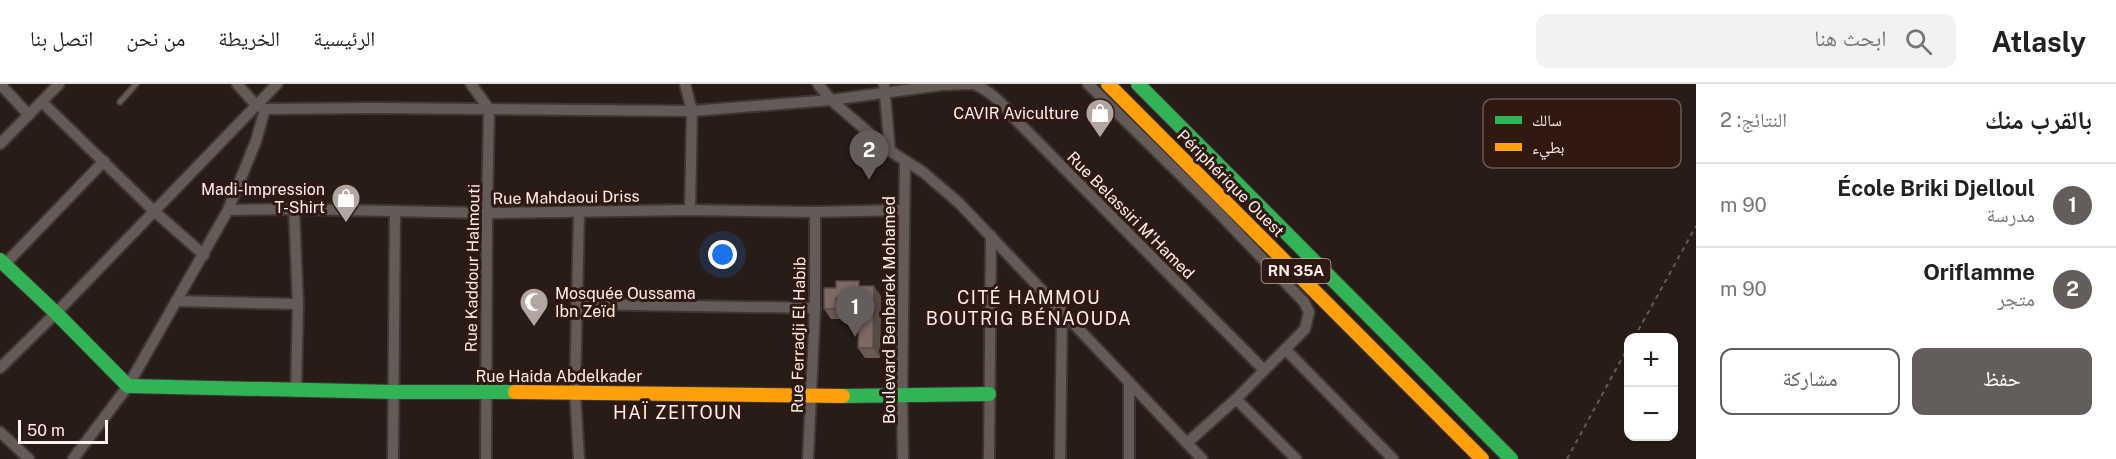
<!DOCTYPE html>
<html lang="ar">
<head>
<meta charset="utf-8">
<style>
  body { margin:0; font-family:"Public Sans","Noto Naskh Arabic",sans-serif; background:#f2f2f2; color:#222; direction:rtl }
  .controls { position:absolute; right:18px; bottom:18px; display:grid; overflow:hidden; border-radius:12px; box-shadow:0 3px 9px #0003 }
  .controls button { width:54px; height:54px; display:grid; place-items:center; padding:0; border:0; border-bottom:2px solid #e0e0e0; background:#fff; color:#222; font:30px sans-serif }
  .scale { position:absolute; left:18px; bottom:15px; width:90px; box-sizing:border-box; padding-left:6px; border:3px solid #fdf0ec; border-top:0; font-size:16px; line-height:21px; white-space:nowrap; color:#fdf0ec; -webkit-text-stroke:4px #2f1911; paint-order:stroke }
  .you { position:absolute; left:723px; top:171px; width:21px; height:21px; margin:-15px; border:4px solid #fff; border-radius:50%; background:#1a73e8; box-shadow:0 0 0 9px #1a73e833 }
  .badge { display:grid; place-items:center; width:39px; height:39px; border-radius:50%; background:#635d5c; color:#fff; font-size:20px; font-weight:700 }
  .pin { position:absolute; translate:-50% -50px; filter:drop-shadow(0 2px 3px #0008) }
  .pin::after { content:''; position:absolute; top:32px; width:21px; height:18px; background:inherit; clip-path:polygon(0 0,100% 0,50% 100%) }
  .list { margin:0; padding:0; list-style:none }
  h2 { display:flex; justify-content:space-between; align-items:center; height:78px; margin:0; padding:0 24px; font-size:26px }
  h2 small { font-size:20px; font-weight:400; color:#767676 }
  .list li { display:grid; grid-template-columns:39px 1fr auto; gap:18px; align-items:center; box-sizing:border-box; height:84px; padding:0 24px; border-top:2px solid #e0e0e0 }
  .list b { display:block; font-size:22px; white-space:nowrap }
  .list p { margin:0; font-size:20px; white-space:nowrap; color:#767676 }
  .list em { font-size:20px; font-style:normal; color:#767676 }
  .actions { display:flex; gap:12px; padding:18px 24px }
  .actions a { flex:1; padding:14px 0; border:2px solid #635d5c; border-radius:12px; text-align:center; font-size:21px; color:#635d5c }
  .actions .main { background:#635d5c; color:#fff }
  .icon { flex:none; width:33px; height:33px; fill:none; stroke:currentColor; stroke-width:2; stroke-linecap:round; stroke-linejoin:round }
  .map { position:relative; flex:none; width:1696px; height:375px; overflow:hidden; direction:ltr }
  header { display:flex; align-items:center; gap:36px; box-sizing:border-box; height:84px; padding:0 30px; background:#fff; border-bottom:2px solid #e0e0e0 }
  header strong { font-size:28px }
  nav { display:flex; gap:33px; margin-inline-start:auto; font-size:21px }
  .search { width:420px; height:54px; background:#f2f2f2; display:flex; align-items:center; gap:15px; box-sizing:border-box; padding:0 21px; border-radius:12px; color:#767676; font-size:22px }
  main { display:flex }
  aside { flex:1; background:#fff }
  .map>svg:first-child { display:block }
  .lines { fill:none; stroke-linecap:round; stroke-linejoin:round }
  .lane-casing { stroke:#3e3632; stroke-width:8 }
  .street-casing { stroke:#3e3632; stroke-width:14 }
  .fast-casing { stroke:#3e3632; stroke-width:16 }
  .slow-casing { stroke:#3e3632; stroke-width:16 }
  .path { stroke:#645b58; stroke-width:2; stroke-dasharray:4.5 4.5; stroke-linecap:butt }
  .lane { stroke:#645a57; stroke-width:5 }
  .street { stroke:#645a57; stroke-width:10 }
  .fast { stroke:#30b455; stroke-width:14 }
  .slow { stroke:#ff9f0a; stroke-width:14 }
  .wall { fill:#6c5b55 }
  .shaded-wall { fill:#584a45 }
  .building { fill:#7d6a63; stroke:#584a45; stroke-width:1.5 }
  .labels { text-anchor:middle; stroke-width:6; stroke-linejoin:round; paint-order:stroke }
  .shield { fill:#2f1911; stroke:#bfb0aa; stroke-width:1.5 }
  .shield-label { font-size:15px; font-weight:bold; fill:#fdf0ec }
  .poi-label { font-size:16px; fill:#fdf0ec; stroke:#2f1911; text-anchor:end }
  .street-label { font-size:16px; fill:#fdf0ec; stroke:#2f1911 }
  .neighbourhood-label { font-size:18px; letter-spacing:1.5px; fill:#fdf0ec; stroke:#2f1911 }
  .key { fill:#2f1911; stroke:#6d5a53; stroke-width:1.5 }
  .key-label { font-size:16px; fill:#fdf0ec }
</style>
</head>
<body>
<header>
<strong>Atlasly</strong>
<div class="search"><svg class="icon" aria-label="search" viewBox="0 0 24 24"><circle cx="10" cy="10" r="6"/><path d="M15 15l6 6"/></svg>ابحث هنا</div>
<nav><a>الرئيسية</a><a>الخريطة</a><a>من نحن</a><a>اتصل بنا</a></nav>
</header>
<main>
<aside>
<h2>بالقرب منك<small>النتائج: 2</small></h2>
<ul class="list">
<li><span class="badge">1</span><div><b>École Briki Djelloul</b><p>مدرسة</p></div><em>90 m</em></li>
<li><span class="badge">2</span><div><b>Oriflamme</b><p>متجر</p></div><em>90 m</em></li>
</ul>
<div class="actions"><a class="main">حفظ</a><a>مشاركة</a></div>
</aside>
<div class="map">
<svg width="1696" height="375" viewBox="0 0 1696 375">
  <rect width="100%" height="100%" fill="#281c18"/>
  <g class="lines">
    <!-- lane casing -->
    <g class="lane-casing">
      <polyline id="lane" points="120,18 136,0"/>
    </g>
    <!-- street casing -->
    <g class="street-casing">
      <g id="street">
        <polyline points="0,0 29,31"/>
        <polyline points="237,0 256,21 265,25 375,24 692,27 831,16 942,1 972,0"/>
        <polyline points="471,0 489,25 487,129 486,375"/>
        <polyline points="685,0 692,27 690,126"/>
        <polyline points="818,0 831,16 890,67 923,88 959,119 1202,375"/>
        <polyline points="884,0 890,67"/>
        <path d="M974 0C993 9 1003 20 1016 36L1264 286"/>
        <polyline points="1088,0 1215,125 1304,218 1309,228 1305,245 1236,315 1187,359"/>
        <polyline points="42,18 154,127 204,171"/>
        <polyline points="0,60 59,0"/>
        <polyline points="294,125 298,220 296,307"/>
        <polyline points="228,126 294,125 487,129 690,126 815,128 903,126"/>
        <polyline points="5,180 104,77"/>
        <polyline points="176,217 298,220"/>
        <polyline points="577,220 815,224"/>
        <polyline points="1285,265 1393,375"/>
        <polyline points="0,284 56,229 277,0"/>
        <polyline points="1129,298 1129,375"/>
        <polyline points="1236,315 1296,375"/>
        <polyline points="0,348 29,375"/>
        <polyline points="73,375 128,302 228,126 256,57 265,25"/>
        <polyline points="393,375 395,127"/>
        <polyline points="579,375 575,308 579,129"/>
        <polyline points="808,375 815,224 815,128"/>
        <polyline points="903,375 902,310 905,77"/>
        <polyline points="989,375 991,152"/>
        <polyline points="1060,375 1062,228"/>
      </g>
    </g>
    <!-- fast casing -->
    <g class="fast-casing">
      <g id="fast">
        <polyline points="1138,0 1511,375"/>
        <polyline points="0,176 56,229 128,302 394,308 515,308"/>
        <polyline points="843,312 989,310"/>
      </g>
    </g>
    <!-- slow casing -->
    <g class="slow-casing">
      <g id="slow">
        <polyline points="1108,0 1482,375"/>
        <polyline points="515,308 843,312"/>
      </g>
    </g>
    <!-- path -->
    <g class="path">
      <polyline points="1634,254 1696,142"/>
      <polyline points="1567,375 1628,263"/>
    </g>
    <!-- lane -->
    <use href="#lane" class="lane"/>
    <!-- street -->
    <use href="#street" class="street"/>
    <!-- fast -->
    <use href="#fast" class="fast"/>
    <!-- slow -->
    <use href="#slow" class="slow"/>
  </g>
  <!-- wall -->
  <polygon class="wall" points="862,202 881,212 880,274 865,274 858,264 858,224 843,224 843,235 831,235 824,225 824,204"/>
  <!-- shaded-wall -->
  <g class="shaded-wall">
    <polygon points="874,202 881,212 880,274 873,264"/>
    <polygon points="836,214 843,224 843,235 836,225"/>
  </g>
  <!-- building -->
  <polygon class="building" points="836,197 859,197 859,202 874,202 873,264 858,264 859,214 836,214 836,225 824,225 824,204 836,204"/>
  <!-- icons -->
  <defs>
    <g id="shop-pin" transform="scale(1.5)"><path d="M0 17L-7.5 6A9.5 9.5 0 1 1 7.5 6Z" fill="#b2a6a2" stroke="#2f1911"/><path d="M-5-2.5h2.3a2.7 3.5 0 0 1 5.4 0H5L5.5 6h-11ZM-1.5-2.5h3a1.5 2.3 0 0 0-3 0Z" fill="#fff"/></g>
    <g id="mosque-pin" transform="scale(1.5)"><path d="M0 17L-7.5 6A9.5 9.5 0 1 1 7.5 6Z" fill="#b2a6a2" stroke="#2f1911"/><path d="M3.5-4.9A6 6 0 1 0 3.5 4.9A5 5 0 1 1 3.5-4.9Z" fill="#fff"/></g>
  </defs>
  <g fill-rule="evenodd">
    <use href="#shop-pin" x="1100" y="29"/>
    <use href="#shop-pin" x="346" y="114"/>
    <use href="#mosque-pin" x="534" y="218"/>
  </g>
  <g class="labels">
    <!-- shield labels -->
    <rect class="shield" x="1261.5" y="175" width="69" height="24" rx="4.5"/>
    <g class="shield-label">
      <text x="1296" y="192">RN 35A</text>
    </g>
    <!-- poi labels -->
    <g class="poi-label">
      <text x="1079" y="35">CAVIR Aviculture</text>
      <text x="325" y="111">Madi-Impression<tspan x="325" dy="18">T-Shirt</tspan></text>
      <text x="555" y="215" text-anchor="start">Mosquée Oussama<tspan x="555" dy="18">Ibn Zeïd</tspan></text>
    </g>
    <!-- street labels -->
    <g class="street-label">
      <text transform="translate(1231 99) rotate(45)" y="6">Périphérique Ouest</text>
      <text transform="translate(566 113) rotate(-1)" y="6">Rue Mahdaoui Driss</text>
      <text transform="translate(1131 131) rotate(45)" y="6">Rue Belassiri M'Hamed</text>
      <text transform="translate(472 184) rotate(-89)" y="6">Rue Kaddour Halmouti</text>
      <text transform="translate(889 226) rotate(-90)" y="6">Boulevard Benbarek Mohamed</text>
      <text transform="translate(798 251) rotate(-89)" y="6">Rue Ferradji El Habib</text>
      <text x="559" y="298">Rue Haida Abdelkader</text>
    </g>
    <!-- neighbourhood labels -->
    <g class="neighbourhood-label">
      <text x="1029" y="220">CITÉ HAMMOU<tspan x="1029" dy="21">BOUTRIG BÉNAOUDA</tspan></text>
      <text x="678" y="335">HAÏ ZEITOUN</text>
    </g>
  </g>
  <!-- legend -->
  <rect x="1483" y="15" width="198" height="69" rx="9" class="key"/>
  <rect x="1495" y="32" width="27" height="8" fill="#30b455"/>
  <rect x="1495" y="59" width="27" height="8" fill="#ff9f0a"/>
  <g class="key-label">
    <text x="1532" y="42">سالك</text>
    <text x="1532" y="69">بطيء</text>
  </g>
</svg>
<div class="controls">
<button>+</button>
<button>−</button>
</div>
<div class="scale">50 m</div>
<div class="you"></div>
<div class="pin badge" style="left:855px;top:253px">1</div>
<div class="pin badge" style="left:869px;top:96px">2</div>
</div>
</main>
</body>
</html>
